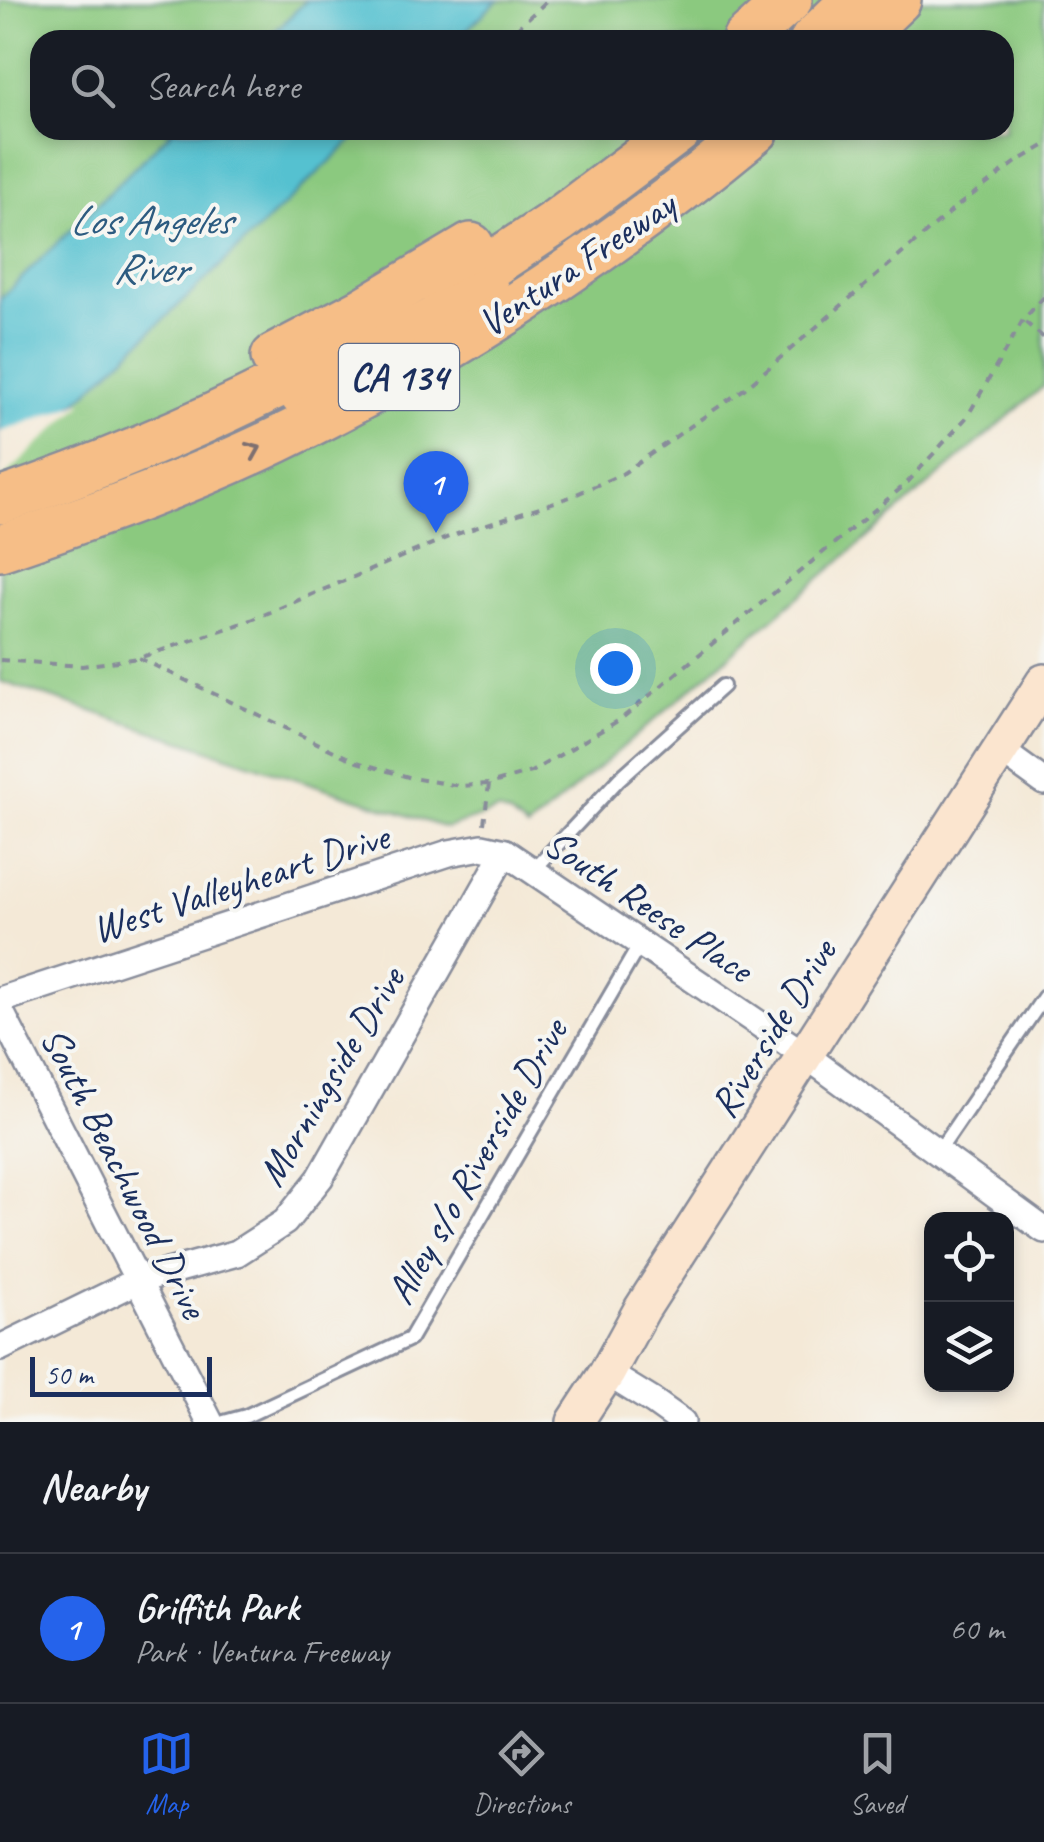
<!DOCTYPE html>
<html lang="en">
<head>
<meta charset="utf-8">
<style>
  body { margin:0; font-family:Caveat,sans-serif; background:#20242c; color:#f1f3f6 }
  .controls { position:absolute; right:30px; bottom:30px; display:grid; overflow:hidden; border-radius:20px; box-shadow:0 5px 15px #0003 }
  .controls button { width:90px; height:90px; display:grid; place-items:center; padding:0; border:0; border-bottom:2px solid #363941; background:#171b24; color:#f1f3f6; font:50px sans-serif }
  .scale { position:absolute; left:30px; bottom:25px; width:182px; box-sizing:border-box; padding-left:10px; border:5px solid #1b2f5e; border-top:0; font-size:28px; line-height:35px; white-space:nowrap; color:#1b2f5e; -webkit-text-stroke:8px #f6f6f2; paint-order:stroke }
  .you { position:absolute; left:615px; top:668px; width:35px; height:35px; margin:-25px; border:8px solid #fff; border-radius:50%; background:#1a73e8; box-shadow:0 0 0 15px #1a73e833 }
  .badge { display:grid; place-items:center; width:65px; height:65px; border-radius:50%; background:#2563eb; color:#fff; font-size:32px; font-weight:700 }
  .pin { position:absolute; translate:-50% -82px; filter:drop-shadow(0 2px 5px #0008) }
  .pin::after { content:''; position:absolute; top:52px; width:35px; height:30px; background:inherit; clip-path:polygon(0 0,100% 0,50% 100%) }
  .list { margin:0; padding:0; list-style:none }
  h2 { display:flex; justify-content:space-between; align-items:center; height:130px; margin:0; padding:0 40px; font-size:42px }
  h2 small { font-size:32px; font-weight:400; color:#9ea1a6 }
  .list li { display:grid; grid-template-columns:65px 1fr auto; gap:30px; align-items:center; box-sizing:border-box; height:150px; padding:0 40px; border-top:2px solid #363941 }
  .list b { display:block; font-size:38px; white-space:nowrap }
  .list p { margin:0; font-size:32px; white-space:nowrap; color:#9ea1a6 }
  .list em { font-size:32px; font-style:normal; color:#9ea1a6 }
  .icon { flex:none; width:55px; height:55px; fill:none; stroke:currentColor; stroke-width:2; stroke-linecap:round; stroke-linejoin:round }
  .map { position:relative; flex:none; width:1044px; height:1422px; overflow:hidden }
  .search { position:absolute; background:#171b24; box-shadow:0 5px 15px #0003; left:30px; right:30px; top:30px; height:110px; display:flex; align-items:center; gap:25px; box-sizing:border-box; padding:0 35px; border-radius:30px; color:#9ea1a6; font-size:38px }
  .sheet { height:280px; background:#171b24 }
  nav { display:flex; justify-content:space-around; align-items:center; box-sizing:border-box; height:140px; border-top:2px solid #363941; background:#171b24; font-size:28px; color:#9ea1a6 }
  nav a { display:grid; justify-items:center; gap:5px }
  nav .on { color:#2563eb }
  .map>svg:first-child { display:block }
  .green { fill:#8bc97f; stroke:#537c6e; stroke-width:2.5; fill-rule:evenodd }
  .water { fill:#55c1d0; stroke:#387897; stroke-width:2.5 }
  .pier { fill:#f4e9d7 }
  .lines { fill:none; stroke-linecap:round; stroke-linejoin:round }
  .service-casing { stroke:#888c9a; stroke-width:18 }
  .minor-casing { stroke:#888c9a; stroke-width:30 }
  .secondary-casing { stroke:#888c9a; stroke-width:40 }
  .motorway-casing { stroke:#888c9a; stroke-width:50 }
  .path { stroke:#888c9a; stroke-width:4; stroke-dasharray:8 8; stroke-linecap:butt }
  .service { stroke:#fff; stroke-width:12 }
  .minor { stroke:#fff; stroke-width:25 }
  .secondary { stroke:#fbe5cf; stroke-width:35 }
  .motorway { stroke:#f6be87; stroke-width:45 }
  .oneway { stroke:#7e6f70 }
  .labels { text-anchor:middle; stroke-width:8; stroke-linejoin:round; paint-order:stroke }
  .shield { fill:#f6f6f2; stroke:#5d6b8a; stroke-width:2.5 }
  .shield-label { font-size:38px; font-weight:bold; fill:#1b2f5e }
  .street-label { font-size:40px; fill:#1b2f5e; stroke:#f6f6f2 }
  .water-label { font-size:42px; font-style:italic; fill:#2c5b80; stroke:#f6f6f2 }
</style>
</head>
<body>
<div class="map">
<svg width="1044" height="1422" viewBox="0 0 1044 1422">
  <rect width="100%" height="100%" fill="#f6f6f2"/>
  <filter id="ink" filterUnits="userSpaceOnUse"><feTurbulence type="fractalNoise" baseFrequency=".01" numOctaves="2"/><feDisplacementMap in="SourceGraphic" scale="20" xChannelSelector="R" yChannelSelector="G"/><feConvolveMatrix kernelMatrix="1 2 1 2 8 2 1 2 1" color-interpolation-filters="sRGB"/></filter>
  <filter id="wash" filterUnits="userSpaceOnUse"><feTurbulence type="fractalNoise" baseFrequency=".0048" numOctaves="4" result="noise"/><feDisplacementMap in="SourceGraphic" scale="40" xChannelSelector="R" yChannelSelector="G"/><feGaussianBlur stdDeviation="2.25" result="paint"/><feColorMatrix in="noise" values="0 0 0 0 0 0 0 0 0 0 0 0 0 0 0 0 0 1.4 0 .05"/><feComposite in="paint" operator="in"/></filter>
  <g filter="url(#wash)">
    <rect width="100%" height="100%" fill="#f4e9d7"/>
    <!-- green -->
    <path class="green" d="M0 0H1044V386L527 829 510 815 498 811 446 828 0 681ZM40 40H1004V130H40Z"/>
    <!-- water -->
    <g class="water">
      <polygon points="307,0 498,0 456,40 266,40"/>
      <polygon points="173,130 363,130 0,475 0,299"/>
    </g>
    <!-- pier -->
    <polygon class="pier" points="85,401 3,478 0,480 0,432"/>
  </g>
  <g filter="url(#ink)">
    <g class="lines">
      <!-- service casing -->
      <g class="service-casing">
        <g id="service">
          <polyline points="533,871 619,779 723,686"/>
          <polyline points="938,1152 1044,997"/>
          <polyline points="224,1422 246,1416 410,1339 640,944"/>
        </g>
      </g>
      <!-- minor casing -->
      <g class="minor-casing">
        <g id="minor">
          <polyline points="1000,750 1044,782"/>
          <polyline points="0,1000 449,853 482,847 505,852 805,1055 1044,1230"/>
          <polyline points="0,1010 210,1422"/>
          <polyline points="0,1348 139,1280 237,1253 285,1222 320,1178 505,852"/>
          <polyline points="607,1373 654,1402 682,1422"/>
        </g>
      </g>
      <!-- secondary casing -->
      <g class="secondary-casing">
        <polyline id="secondary" points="575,1422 607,1373 642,1309 1044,682"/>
      </g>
      <!-- motorway casing -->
      <g class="motorway-casing">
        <g id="motorway">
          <polyline points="745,40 789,0"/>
          <polyline points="813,40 854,0"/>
          <polyline points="856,40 898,0"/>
          <polyline points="446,295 559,220 679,130"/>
          <polyline points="274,357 362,311 471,246"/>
          <polyline points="302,394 486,291"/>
          <path d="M0 501C108 464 223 415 324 361"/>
          <path d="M0 548C94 516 188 483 277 440 449 357 609 252 756 130"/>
        </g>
      </g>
      <!-- path -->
      <g class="path">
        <polyline points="504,40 548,0"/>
        <polyline points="1025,322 1044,338"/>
        <polyline points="139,658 357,762 412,778 460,786 489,784 531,772 621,719 906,484 967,417 1023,320 1044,297"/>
        <polyline points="0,660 82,666 139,658 249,621 451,536 570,497 622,474 744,389 960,204 1015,163 1044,146"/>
        <polyline points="484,824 489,784"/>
      </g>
      <!-- service -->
      <use href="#service" class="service"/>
      <!-- minor -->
      <use href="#minor" class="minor"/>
      <!-- secondary -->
      <use href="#secondary" class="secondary"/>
      <!-- motorway -->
      <use href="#motorway" class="motorway"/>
    </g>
    <!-- one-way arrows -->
    <defs><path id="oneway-chevron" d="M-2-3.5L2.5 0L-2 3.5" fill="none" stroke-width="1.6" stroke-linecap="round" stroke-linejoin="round" transform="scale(2.5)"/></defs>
    <use class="oneway" href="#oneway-chevron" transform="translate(254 450) rotate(-23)"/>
  </g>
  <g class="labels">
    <!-- shield labels -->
    <rect class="shield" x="339" y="344" width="120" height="66" rx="8"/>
    <g class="shield-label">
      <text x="399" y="390">CA 134</text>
    </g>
    <!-- street labels -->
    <g class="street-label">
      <text transform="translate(576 263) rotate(-34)" y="14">Ventura Freeway</text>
      <text transform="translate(240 882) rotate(-18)" y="14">West Valleyheart Drive</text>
      <text transform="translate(649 905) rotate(34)" y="14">South Reese Place</text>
      <text transform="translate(772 1028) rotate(-58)" y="14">Riverside Drive</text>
      <text transform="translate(330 1076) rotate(-59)" y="14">Morningside Drive</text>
      <text transform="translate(476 1161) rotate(-60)" y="14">Alley s/o Riverside Drive</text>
      <text transform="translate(125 1172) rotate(63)" y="14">South Beachwood Drive</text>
    </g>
    <!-- water labels -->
    <g class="water-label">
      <text x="150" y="234">Los Angeles<tspan x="150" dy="48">River</tspan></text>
    </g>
  </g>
</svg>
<div class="controls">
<button><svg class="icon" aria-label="locate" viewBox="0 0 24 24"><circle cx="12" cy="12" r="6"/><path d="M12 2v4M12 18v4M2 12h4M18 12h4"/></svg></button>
<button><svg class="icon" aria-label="layers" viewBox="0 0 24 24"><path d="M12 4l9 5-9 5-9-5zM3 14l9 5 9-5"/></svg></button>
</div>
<div class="scale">50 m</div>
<div class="you"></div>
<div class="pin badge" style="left:436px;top:533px">1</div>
<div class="search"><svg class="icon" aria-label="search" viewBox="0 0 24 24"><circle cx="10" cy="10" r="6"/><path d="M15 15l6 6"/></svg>Search here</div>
</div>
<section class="sheet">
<h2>Nearby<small></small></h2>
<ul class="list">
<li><span class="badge">1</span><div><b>Griffith Park</b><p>Park · Ventura Freeway</p></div><em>60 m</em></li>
</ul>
</section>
<nav>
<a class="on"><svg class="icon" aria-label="map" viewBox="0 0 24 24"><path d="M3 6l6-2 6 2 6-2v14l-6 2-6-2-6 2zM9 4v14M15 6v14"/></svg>Map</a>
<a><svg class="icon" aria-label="directions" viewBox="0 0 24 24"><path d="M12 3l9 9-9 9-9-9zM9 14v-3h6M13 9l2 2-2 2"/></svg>Directions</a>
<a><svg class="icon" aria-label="saved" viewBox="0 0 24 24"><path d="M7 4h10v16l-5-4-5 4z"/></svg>Saved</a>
</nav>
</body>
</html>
